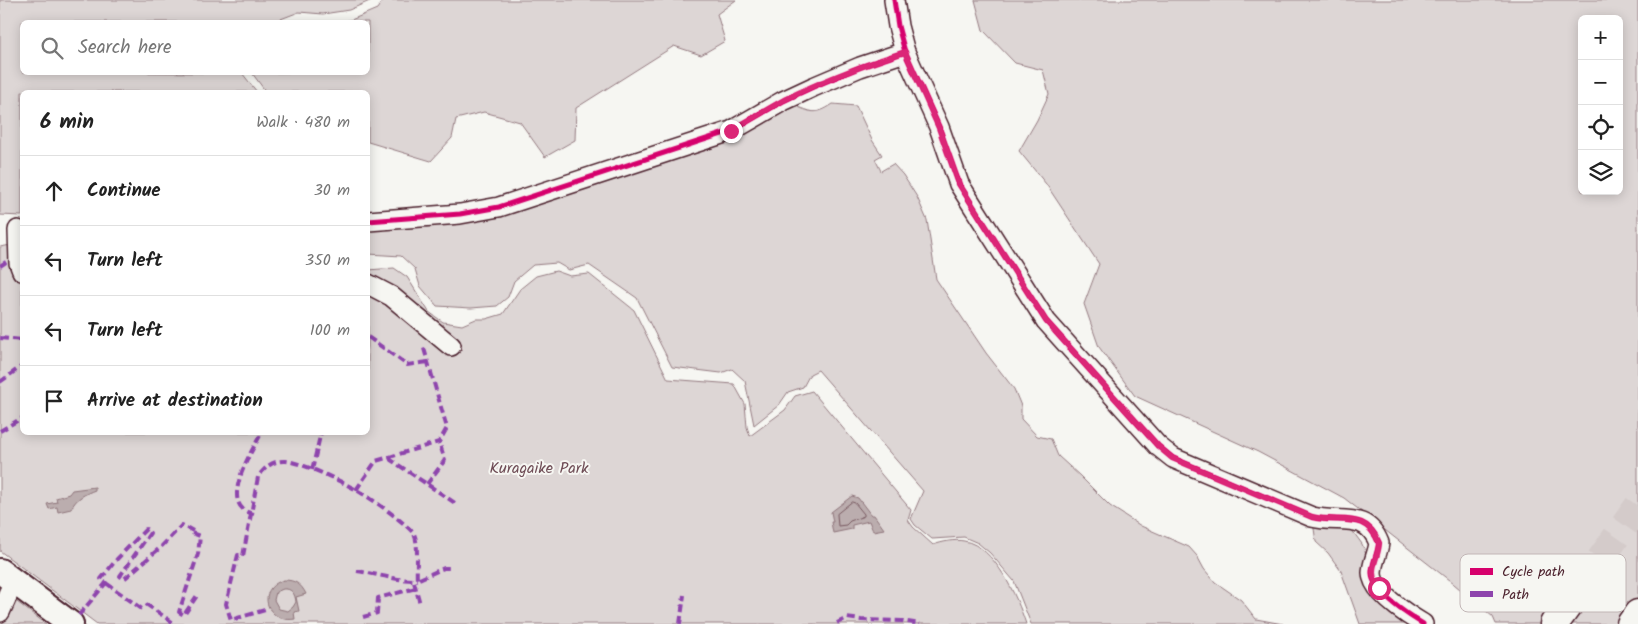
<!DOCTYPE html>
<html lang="en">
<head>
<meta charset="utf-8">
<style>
  body { margin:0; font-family:Kalam,sans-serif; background:#f2f2f2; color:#222 }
  .controls { position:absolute; right:15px; top:15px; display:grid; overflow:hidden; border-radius:8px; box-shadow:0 2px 12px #0003 }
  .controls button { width:45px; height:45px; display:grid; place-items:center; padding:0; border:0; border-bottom:1px solid #e0e0e0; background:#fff; color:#222; font:25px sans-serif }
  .stop { position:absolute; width:15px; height:15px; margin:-11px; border:4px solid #db2777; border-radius:50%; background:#fff }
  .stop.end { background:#db2777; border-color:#fff; box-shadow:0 1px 5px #0008 }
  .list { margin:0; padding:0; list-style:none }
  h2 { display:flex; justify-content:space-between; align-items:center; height:65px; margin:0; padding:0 20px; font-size:21px }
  h2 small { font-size:16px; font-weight:400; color:#767676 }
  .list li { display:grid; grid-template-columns:32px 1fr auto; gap:15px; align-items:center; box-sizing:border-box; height:70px; padding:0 20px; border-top:1px solid #e0e0e0 }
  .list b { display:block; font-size:19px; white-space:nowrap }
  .list em { font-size:16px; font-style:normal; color:#767676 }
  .icon { flex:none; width:28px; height:28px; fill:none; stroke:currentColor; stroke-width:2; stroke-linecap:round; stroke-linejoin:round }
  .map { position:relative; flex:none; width:1638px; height:624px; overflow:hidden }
  .search { position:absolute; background:#fff; box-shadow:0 2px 12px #0003; left:20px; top:20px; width:350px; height:55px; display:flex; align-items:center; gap:12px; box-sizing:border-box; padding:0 18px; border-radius:8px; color:#767676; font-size:19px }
  .panel { position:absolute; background:#fff; box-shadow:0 2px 12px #0003; left:20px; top:90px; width:350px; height:345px; border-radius:8px }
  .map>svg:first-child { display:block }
  .green { fill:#ddd6d5; stroke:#947a80; fill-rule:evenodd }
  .water { fill:#bbadae; stroke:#8e747a; fill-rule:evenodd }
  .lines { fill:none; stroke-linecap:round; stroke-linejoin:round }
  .shore { stroke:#77585f; stroke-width:1 }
  .highway-tunnel { stroke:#d4cbca; stroke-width:28; stroke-dasharray:28 14; stroke-linecap:butt }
  .minor-casing { stroke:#4a1f2b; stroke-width:22 }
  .major-casing { stroke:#4a1f2b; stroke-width:28 }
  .highway-casing { stroke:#4a1f2b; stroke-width:31 }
  .minor { stroke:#f6f6f2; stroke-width:19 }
  .major { stroke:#f6f6f2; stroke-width:24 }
  .highway { stroke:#f6f6f2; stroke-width:28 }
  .quiet { stroke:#8e44ad; stroke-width:4; stroke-dasharray:8 4; stroke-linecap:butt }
  .cycleway-casing { stroke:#f6f6f2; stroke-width:8 }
  .cycleway { stroke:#d6006c; stroke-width:5 }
  .route { stroke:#db2777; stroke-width:6 }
  .labels { text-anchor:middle; stroke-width:4; stroke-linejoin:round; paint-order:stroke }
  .park-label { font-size:16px; fill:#6f4d56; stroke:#f6f6f2 }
  .key { fill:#f6f6f2; stroke:#c2b6b6; stroke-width:1 }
  .key-label { font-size:14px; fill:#4a1f2b }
</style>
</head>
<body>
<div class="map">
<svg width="1638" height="624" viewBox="0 0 1638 624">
  <rect width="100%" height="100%" fill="#f6f6f2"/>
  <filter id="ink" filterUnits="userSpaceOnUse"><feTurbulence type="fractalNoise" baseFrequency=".02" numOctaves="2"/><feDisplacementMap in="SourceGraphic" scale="10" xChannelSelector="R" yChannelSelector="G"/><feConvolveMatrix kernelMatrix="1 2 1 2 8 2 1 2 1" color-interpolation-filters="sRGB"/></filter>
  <g filter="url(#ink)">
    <!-- green -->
    <g class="green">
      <polygon points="0,0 372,0 349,10 323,14 299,12 273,22 22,22 22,72 242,73 257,92 22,92 22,216 0,215"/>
      <polygon points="383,0 736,0 717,14 725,41 701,55 674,46 576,108 575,140 545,157 520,122 484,112 456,119 452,138 431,161 368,142 368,92 266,92 252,73 368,72 368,22 333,22 351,20 377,9"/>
      <path d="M975 0H1638V624H1496L1493 617 1454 584 1344 498 1258 452 1135 396 1099 347 1084 304 1099 264 1046 184 1019 151 1037 120 1049 94 1043 70 1015 63 983 30ZM1582 19H1619V191H1582Z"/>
      <path d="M833 104 856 106 872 140 882 155 875 159 881 171 893 164 903 175 917 197 927 220 936 279 986 353 1014 389 1021 406V419L1037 436 1051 439 1058 456 1080 476 1110 506 1141 526 1189 547 1197 556 1204 569 1215 582 1241 600 1256 619 1283 624H1031L1014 581 990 553 978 543 964 537 932 539 915 525 911 519 923 491 818 370 810 374 803 387 788 392 779 405 754 425 745 381 732 369 721 373 672 367 637 298 589 265 569 270 557 263 533 265 514 281 508 297 497 306 471 308 437 306 420 286 415 269 401 256 368 254V225L420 222 793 105C811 112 815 116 833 104Z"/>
      <path d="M22 243V432H368V270L394 268 407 277 429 312 443 322 462 325 476 319H486L503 314 520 289 536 276 556 271 570 276 589 274 634 310 668 379 734 384 745 404 747 427 750 436 785 410 795 396 812 391 911 510 908 520 913 527 933 545C942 542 954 539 964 541 995 546 1017 597 1026 624H97L0 551V247Z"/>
      <polygon points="1313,522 1345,527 1354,533 1362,544 1387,608 1404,624 1360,624 1341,571 1328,553 1316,542"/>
      <polygon points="0,589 46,624 0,624"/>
    </g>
    <!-- water -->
    <g class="water">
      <path d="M95 487V490C85 494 76 498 71 509L58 512 57 507 49 509 47 504 57 502 56 498 69 494 72 490Z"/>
      <polygon points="852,496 858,498 871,515 874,515 884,529 873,531 869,521 852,525 852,529 833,533 831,522 833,522 831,512"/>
      <path d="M284 580C295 580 301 584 306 594L296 597 299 611 294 612 295 619C266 624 255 588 284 580ZM283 589C292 588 295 594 296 602L293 607 288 611 279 609 274 600 276 592Z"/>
    </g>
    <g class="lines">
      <!-- shore -->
      <polygon class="shore" points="852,502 855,503 864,514 864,516 850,521 846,525 838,526 837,514"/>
      <!-- highway-tunnel -->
      <polyline class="highway-tunnel" points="1576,594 1638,506"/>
      <!-- minor casing -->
      <g class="minor-casing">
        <g id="minor">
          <path d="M894 0 898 26 905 52 939 127 959 184 1046 321 1158 446 1173 458 1312 517C1340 524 1366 510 1379 543 1378 553 1372 563 1372 573 1372 592 1408 615 1423 624"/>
          <polyline points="368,221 460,214 499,207 731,131 783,101 813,87 860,67 905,52"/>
          <polyline points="18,230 19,263 22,271"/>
          <polyline points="368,284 391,296 451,346"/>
          <polyline points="0,612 9,592 16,582"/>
        </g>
      </g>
      <!-- major casing -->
      <g class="major-casing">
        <polyline id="major" points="0,571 71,624"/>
      </g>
      <!-- highway casing -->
      <g class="highway-casing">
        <g id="highway">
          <polyline points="1554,624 1576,594"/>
          <polyline points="1631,624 1638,614"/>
        </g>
      </g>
      <!-- minor -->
      <use href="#minor" class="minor"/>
      <!-- major -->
      <use href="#major" class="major"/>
      <!-- highway -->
      <use href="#highway" class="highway"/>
      <!-- quiet -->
      <g class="quiet">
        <polyline points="0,266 6,262"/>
        <polyline points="368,337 407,365 428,362"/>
        <polyline points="0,338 22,340"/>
        <polyline points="0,382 22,366"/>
        <polyline points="0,431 22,418"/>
        <polyline points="390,457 391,460 455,503"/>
        <polyline points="312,470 321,432"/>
        <polyline points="427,484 445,460 439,442"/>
        <polyline points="356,490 376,461 439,442 447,428 423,345"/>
        <path d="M254 514C216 507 252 451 262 432"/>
        <polyline points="192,533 200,536 198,554 179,612 184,615 198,594"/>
        <path d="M357 571C376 574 399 581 417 580"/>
        <polyline points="414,582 420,604"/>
        <polyline points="106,583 142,609"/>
        <polyline points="146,604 175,624"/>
        <path d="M265 610 231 620 226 604 238 555 243 556 258 477C265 467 273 460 286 461 301 462 350 485 363 494 374 500 408 525 414 534 419 543 416 569 417 580L444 568H452"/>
        <polyline points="79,615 106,583 101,579 117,559 146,529 150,533 120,576 124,579 161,547 182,525 193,531"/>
        <polyline points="363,617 377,613 378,598 416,588"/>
        <polyline points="837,623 847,618 861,620 902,621 920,624"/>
        <polyline points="680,624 684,595"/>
      </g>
      <!-- cycleway casing -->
      <g class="cycleway-casing">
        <g id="cycleway">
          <path d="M894 0 898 26 905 52 939 127 959 184 1046 321 1158 446 1173 458 1312 517C1340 524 1366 510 1379 543 1378 553 1372 563 1372 573 1372 592 1408 615 1423 624"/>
          <polyline points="368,221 460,214 499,207 731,131 783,101 813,87 860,67 905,52"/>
        </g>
      </g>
      <!-- cycleway -->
      <use href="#cycleway" class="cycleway"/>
    </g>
  </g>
  <g class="lines" filter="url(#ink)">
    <!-- route -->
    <path class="route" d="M731 131C748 121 766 110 784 100 823 80 864 65 905 52L939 128 959 184 1046 321 1158 446 1172 458 1312 517C1340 524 1366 510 1379 543 1378 562 1366 569 1379 588"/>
  </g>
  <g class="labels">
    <!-- park labels -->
    <g class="park-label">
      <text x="539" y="473">Kuragaike Park</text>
    </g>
  </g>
  <!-- legend -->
  <rect x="1460" y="554" width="166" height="58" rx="8" class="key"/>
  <rect x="1470" y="568" width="23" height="7" fill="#d6006c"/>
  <rect x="1470" y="591" width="23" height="6" fill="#8e44ad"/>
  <g class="key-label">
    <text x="1502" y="576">Cycle path</text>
    <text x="1502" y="599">Path</text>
  </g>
</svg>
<div class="controls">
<button>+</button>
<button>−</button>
<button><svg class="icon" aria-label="locate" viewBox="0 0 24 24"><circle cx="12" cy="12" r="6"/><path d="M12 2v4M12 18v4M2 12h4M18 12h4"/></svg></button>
<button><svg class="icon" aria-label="layers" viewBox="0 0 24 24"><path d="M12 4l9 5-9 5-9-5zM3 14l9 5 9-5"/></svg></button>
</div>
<div class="stop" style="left:1379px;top:588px"></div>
<div class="stop end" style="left:731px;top:131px"></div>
<div class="search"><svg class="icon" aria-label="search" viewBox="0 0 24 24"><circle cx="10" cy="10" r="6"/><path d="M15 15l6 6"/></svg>Search here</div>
<section class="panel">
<h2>6 min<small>Walk · 480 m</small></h2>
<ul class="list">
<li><svg class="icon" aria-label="ahead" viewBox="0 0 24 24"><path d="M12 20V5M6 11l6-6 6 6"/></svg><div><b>Continue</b></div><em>30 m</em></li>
<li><svg class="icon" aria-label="left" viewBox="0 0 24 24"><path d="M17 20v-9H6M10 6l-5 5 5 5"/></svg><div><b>Turn left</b></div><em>350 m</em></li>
<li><svg class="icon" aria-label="left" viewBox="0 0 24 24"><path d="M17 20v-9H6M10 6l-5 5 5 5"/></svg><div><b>Turn left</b></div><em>100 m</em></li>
<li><svg class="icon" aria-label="arrive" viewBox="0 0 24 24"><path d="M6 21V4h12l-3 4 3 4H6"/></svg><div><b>Arrive at destination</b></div></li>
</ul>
</section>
</div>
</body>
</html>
